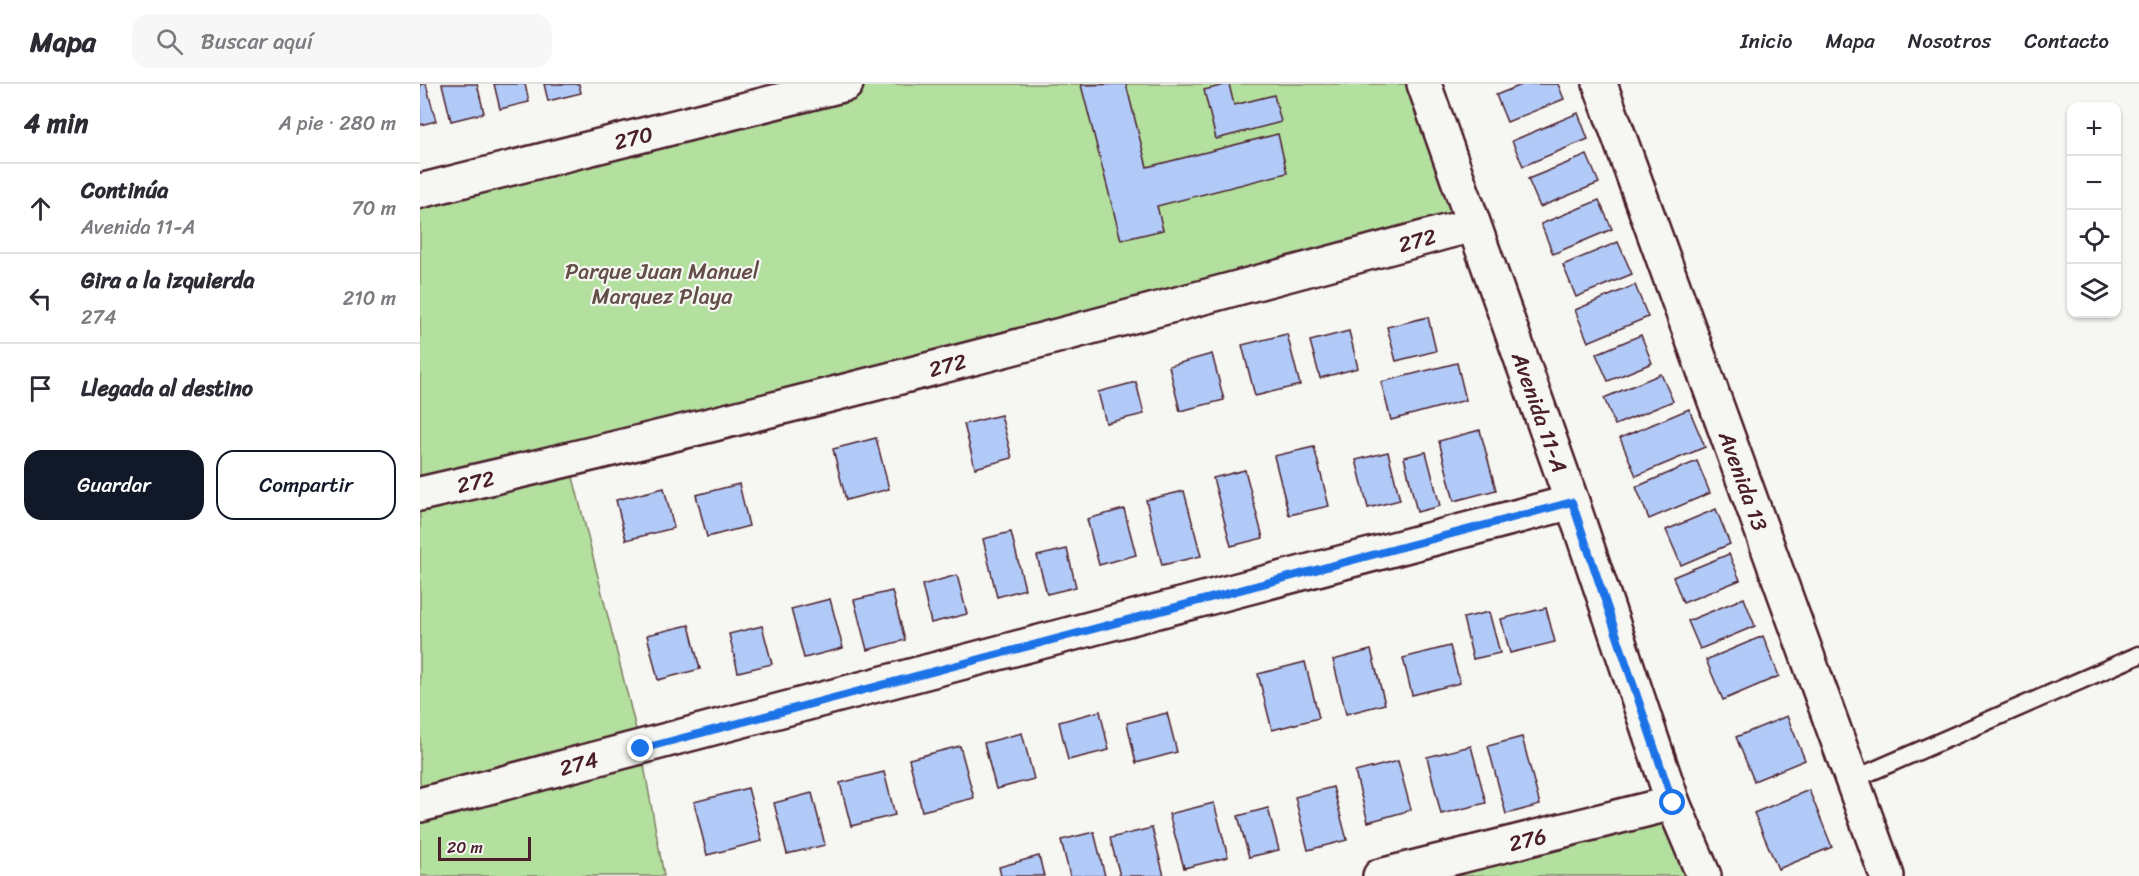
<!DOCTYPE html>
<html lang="es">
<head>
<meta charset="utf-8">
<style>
  body { margin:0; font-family:Sriracha,sans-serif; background:#f7f7f7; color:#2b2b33 }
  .controls { position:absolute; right:18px; top:18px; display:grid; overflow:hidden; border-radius:12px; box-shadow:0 2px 4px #0004 }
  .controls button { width:54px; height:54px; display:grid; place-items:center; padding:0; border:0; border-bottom:2px solid #e1e1e2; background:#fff; color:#2b2b33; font:30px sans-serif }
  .scale { position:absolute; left:18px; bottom:15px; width:93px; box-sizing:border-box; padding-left:6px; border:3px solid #4a1f2b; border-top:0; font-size:16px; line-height:21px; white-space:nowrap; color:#4a1f2b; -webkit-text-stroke:4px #f6f6f2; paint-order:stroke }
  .stop { position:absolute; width:18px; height:18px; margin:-14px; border:4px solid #1a73e8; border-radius:50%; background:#fff }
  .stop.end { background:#1a73e8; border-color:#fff; box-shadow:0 2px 6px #0008 }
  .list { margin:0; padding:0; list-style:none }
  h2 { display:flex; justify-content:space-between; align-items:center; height:78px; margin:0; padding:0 24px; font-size:26px }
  h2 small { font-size:20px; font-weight:400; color:#7c7c81 }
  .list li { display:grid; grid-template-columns:39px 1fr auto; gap:18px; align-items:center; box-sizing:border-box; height:90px; padding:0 24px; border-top:2px solid #e1e1e2 }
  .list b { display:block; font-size:22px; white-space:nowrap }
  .list p { margin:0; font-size:20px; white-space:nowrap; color:#7c7c81 }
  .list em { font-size:20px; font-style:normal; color:#7c7c81 }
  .actions { display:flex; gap:12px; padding:18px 24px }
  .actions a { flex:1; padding:14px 0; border:2px solid #111827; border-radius:18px; text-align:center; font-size:21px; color:#111827 }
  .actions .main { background:#111827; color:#fff }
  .icon { flex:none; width:33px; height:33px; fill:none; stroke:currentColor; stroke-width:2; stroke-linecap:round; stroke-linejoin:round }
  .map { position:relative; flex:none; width:1719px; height:792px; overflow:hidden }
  header { display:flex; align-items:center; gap:36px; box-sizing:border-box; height:84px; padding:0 30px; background:#fff; border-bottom:2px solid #e1e1e2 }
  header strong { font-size:28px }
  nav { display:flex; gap:33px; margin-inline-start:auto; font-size:21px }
  .search { width:420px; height:54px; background:#f7f7f7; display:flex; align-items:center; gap:15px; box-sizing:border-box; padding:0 21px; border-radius:18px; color:#7c7c81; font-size:22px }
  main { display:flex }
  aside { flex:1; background:#fff }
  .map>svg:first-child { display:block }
  .green { fill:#b3e09e; stroke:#7e8064; stroke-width:1.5 }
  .building { fill:#b1caf8; stroke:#4a1f2b; stroke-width:1.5 }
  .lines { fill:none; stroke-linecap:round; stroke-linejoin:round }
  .service-casing { stroke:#4a1f2b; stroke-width:21 }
  .minor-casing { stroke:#4a1f2b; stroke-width:38 }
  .tertiary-casing { stroke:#4a1f2b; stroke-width:38 }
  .service { stroke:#f6f6f2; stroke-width:16 }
  .minor { stroke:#f6f6f2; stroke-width:33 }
  .tertiary { stroke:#f6f6f2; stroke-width:33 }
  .route { stroke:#1a73e8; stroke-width:8 }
  .labels { text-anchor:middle; stroke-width:4.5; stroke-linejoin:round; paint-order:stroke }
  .street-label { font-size:22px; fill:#4a1f2b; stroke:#f6f6f2 }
  .park-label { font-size:22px; fill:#644f48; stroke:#f6f6f2 }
</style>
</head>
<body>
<header>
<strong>Mapa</strong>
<div class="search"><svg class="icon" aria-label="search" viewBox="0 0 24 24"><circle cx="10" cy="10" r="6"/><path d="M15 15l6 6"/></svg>Buscar aquí</div>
<nav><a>Inicio</a><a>Mapa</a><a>Nosotros</a><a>Contacto</a></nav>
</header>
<main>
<aside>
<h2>4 min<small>A pie · 280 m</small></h2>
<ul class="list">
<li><svg class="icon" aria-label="ahead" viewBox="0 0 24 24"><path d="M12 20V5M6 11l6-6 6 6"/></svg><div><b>Continúa</b><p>Avenida 11-A</p></div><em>70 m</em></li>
<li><svg class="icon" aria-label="left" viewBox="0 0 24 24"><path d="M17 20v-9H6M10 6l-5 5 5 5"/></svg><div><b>Gira a la izquierda</b><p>274</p></div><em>210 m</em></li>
<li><svg class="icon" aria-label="arrive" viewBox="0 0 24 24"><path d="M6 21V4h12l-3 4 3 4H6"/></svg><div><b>Llegada al destino</b></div></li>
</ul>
<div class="actions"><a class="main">Guardar</a><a>Compartir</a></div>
</aside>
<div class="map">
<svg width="1719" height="792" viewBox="0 0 1719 792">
  <rect width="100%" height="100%" fill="#f6f6f2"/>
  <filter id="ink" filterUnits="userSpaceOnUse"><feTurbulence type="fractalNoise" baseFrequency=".0167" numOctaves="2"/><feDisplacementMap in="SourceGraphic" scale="12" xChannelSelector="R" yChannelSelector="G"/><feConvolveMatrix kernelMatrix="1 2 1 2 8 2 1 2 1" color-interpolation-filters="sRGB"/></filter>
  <g filter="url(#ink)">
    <!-- green -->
    <g class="green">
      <polygon points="426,0 1004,0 1052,141 149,377 221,665 244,792 0,792 0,107"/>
      <polygon points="1253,719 1284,792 960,792"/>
    </g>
    <!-- building -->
    <g class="building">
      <polygon points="0,0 6,0 16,37 0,41"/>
      <polygon points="22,0 57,0 64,29 31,37"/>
      <polygon points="74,0 105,0 109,18 80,25"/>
      <polygon points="124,0 159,0 161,9 128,17"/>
      <polygon points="706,0 727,83 858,50 867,89 737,122 743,146 701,156 661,1"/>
      <polygon points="809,0 814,21 854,11 861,38 796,55 784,6"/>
      <polygon points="1104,0 1138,0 1144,15 1087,38 1076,11"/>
      <polygon points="1158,29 1168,55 1103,82 1092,57"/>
      <polygon points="1167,71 1179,99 1120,123 1108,95"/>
      <polygon points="1179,116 1192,145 1133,170 1121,140"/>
      <polygon points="1198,158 1212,190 1156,213 1143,181"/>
      <polygon points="1215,201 1228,233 1168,258 1155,226"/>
      <polygon points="1008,233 1016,267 976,277 967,243"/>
      <polygon points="929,247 938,284 900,294 890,257"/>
      <polygon points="867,250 880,301 835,312 822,261"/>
      <polygon points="1221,251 1232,279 1188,297 1176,270"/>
      <polygon points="792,270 804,316 760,327 749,282"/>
      <polygon points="1037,279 1046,316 971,336 961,298"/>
      <polygon points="1241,290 1253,317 1195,341 1184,314"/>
      <polygon points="716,298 724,330 686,339 678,308"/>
      <polygon points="1269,325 1285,363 1216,392 1200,354"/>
      <polygon points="581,331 592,374 555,384 544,340"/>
      <polygon points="1060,346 1076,406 1034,417 1019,357"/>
      <polygon points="456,354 469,405 426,416 413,365"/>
      <polygon points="894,363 909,422 869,431 854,372"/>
      <polygon points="968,368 980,416 948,424 936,376"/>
      <polygon points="1006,368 1020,422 997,428 984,373"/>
      <polygon points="1277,377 1290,409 1229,435 1216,403"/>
      <polygon points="825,386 843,454 811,462 793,394"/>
      <polygon points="319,400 329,442 287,453 276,411"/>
      <polygon points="244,404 254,444 206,456 196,416"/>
      <polygon points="764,407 781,472 742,481 726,416"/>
      <polygon points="704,425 716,471 679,481 667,435"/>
      <polygon points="1296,425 1310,460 1261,481 1246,446"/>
      <polygon points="591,448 605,505 577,513 563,455"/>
      <polygon points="647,465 656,503 627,510 617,472"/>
      <polygon points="1309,470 1320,496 1263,519 1253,493"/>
      <polygon points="537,491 547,530 511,539 502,501"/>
      <polygon points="472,507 485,556 447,566 434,516"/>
      <polygon points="1324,514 1335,542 1280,565 1268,537"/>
      <polygon points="410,515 423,564 384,574 371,525"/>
      <polygon points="1126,524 1135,558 1090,569 1081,535"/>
      <polygon points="1069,528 1080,569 1053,575 1043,534"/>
      <polygon points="269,541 280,585 238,596 227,551"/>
      <polygon points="342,542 352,580 318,588 309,550"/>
      <polygon points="1343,552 1359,592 1303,616 1286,576"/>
      <polygon points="1030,562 1040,599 992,611 983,574"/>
      <polygon points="951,566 965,620 926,630 913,576"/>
      <polygon points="885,578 899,634 852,646 838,590"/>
      <polygon points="680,627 689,666 648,676 639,638"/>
      <polygon points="747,629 757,668 716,679 707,639"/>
      <polygon points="1367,632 1385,676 1334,697 1316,653"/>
      <polygon points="602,649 614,695 576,705 564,659"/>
      <polygon points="1102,653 1120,721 1086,730 1068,662"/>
      <polygon points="540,662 554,714 502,727 489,675"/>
      <polygon points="1051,662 1066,719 1021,730 1007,673"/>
      <polygon points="978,677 991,726 948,738 935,688"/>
      <polygon points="464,688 475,731 431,742 420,699"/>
      <polygon points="913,703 927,756 888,766 875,713"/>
      <polygon points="328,704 342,757 287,771 274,718"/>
      <polygon points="1389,706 1412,763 1358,785 1334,729"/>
      <polygon points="392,709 405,761 367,770 354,719"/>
      <polygon points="794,719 808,773 764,784 749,730"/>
      <polygon points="848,724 859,766 829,773 818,732"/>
      <polygon points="732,744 744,792 700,792 690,754"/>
      <polygon points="674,748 685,792 650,792 641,756"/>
      <polygon points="619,772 624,792 581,792 579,783"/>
    </g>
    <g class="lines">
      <!-- service casing -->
      <g class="service-casing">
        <polyline id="service" points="1432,696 1719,571"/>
      </g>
      <!-- minor casing -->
      <g class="minor-casing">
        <g id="minor">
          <path id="s1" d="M1004 0 1152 418 1253 719 1284 792"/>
          <path id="s2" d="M1180 0 1467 792"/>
          <path id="s3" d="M0 107 426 0"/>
          <path id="s4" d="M0 410C353 330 703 235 1052 141"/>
          <path id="s5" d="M960 792 1253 719"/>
        </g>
      </g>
      <!-- tertiary casing -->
      <g class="tertiary-casing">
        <g id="tertiary">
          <path id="s6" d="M0 721 1152 418"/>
        </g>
      </g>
      <!-- service -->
      <use href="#service" class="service"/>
      <!-- minor -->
      <use href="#minor" class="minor"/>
      <!-- tertiary -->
      <use href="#tertiary" class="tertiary"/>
    </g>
  </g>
  <g class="lines" filter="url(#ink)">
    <!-- route -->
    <polyline class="route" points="221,665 1152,418 1253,719"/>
  </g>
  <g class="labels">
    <!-- street labels -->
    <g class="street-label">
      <text dy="8" stroke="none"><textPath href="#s3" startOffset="220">270</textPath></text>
      <text dy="8" stroke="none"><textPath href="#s4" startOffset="1029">272</textPath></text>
      <text dy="8" stroke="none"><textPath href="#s4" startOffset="543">272</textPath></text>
      <text dy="8" stroke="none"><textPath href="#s1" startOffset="348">Avenida 11-A</textPath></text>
      <text dy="8" stroke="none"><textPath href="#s2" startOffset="422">Avenida 13</textPath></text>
      <text dy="8" stroke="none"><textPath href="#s4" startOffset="57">272</textPath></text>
      <text dy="8" stroke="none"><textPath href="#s6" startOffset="164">274</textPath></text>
      <text dy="8" stroke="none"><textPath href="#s5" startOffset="152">276</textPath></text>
    </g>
    <!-- park labels -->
    <g class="park-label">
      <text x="242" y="195">Parque Juan Manuel<tspan x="242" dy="25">Marquez Playa</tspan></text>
    </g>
  </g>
</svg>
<div class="controls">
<button>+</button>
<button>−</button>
<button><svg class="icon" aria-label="locate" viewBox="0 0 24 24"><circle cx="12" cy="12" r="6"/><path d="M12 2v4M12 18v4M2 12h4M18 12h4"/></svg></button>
<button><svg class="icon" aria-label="layers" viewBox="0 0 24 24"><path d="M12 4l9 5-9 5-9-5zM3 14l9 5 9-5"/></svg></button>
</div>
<div class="scale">20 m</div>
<div class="stop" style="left:1253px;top:719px"></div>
<div class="stop end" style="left:221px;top:665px"></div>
</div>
</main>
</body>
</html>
